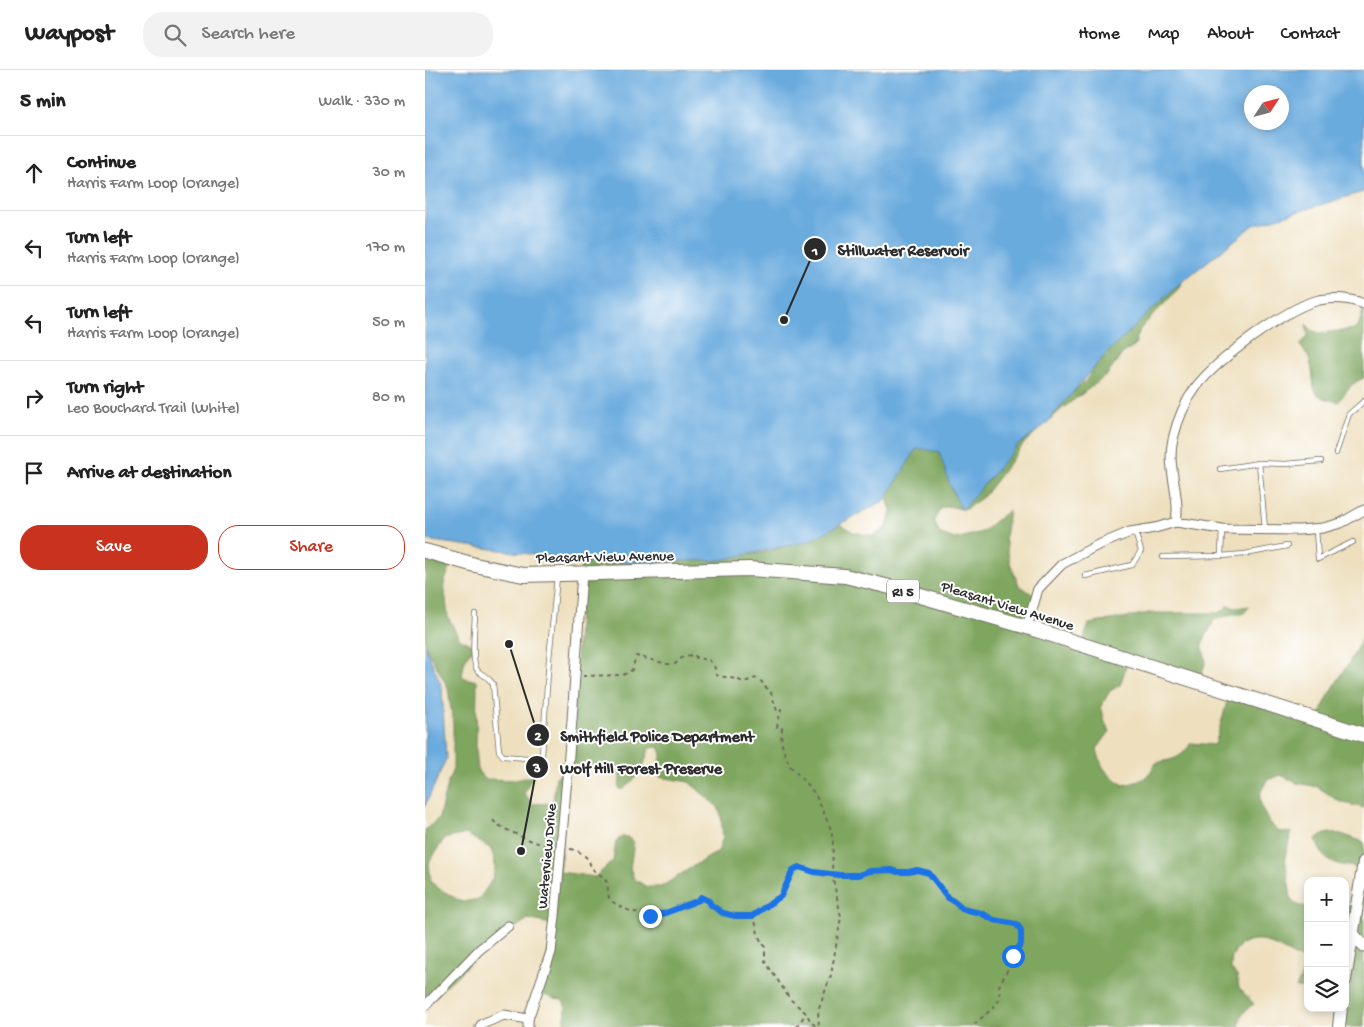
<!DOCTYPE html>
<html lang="en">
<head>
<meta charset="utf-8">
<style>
  body { margin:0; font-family:"Gochi Hand",sans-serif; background:#f2f2f2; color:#222 }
  .controls { position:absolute; right:15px; bottom:15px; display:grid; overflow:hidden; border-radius:10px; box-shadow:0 2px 8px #0003 }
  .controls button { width:45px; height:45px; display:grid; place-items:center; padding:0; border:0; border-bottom:1px solid #e0e0e0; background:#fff; color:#222; font:25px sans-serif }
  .compass { position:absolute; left:819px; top:15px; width:45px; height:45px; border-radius:50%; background:#fff; box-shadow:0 2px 8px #0003; rotate:54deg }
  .stop { position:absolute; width:15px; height:15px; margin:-11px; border:4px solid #1a73e8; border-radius:50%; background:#fff }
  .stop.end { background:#1a73e8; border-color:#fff; box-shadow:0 1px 5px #0008 }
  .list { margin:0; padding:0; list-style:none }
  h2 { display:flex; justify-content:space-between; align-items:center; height:65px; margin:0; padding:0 20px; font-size:21px }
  h2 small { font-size:16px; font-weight:400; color:#767676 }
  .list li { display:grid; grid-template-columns:32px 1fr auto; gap:15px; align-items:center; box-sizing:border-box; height:75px; padding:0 20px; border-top:1px solid #e0e0e0 }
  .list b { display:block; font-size:19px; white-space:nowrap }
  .list p { margin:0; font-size:16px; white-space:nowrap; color:#767676 }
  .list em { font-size:16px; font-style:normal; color:#767676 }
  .actions { display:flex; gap:10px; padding:15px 20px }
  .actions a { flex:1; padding:11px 0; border:1px solid #c8321e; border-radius:20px; text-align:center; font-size:18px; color:#c8321e }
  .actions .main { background:#c8321e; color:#fff }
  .icon { flex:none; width:28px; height:28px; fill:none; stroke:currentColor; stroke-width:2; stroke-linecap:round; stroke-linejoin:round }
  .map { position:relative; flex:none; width:939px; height:957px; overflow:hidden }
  header { display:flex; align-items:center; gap:30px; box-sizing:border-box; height:70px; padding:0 25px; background:#fff; border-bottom:1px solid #e0e0e0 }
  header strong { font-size:24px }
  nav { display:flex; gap:28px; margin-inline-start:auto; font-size:18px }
  .search { width:350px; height:45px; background:#f2f2f2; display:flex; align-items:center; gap:12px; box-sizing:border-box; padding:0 18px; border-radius:20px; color:#767676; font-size:19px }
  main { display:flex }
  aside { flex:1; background:#fff }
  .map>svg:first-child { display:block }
  .forest { fill:#7fa65e; stroke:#556844; fill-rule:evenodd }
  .water { fill:#6babde; stroke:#4b6b84; fill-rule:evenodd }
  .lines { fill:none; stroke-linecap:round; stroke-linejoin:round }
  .service-casing { stroke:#6f6a5f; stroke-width:6 }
  .minor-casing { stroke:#6f6a5f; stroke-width:11 }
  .tertiary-casing { stroke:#6f6a5f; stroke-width:13 }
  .secondary-casing { stroke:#6f6a5f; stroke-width:14 }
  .primary-casing { stroke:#6f6a5f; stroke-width:16 }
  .path { stroke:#6f6a5f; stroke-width:2; stroke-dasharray:4 4; stroke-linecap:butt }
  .service { stroke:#fff; stroke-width:4.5 }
  .minor { stroke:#fff; stroke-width:9 }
  .tertiary { stroke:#fff; stroke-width:11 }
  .secondary { stroke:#fff; stroke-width:12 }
  .primary { stroke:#fff; stroke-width:14 }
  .route { stroke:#1a73e8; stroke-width:6 }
  .labels { text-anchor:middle; stroke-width:4; stroke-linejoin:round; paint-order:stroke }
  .shield { fill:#fff; stroke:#6b6b6b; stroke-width:1 }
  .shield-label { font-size:14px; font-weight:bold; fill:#2b2b2b }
  .street-label { font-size:15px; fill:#2b2b2b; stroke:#fff }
  .leader { fill:none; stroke:#2b2b2b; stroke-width:2 }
  .callout-dot { fill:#2b2b2b; stroke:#fff; stroke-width:2 }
  .mark-label { font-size:15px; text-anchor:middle; font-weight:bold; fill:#fff }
  .callout-label { font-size:16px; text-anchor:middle; font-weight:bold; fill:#2b2b2b; stroke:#fff; stroke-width:4; stroke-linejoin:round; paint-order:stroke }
</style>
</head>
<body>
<header>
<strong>Waypost</strong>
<div class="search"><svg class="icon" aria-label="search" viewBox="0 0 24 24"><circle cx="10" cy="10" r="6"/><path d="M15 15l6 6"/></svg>Search here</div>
<nav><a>Home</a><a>Map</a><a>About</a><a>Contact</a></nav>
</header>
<main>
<aside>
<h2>5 min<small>Walk · 330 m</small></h2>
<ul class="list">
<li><svg class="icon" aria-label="ahead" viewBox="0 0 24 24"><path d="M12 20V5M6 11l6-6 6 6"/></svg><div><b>Continue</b><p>Harris Farm Loop (Orange)</p></div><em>30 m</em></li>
<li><svg class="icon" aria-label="left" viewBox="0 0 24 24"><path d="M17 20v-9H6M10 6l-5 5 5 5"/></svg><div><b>Turn left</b><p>Harris Farm Loop (Orange)</p></div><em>170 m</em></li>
<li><svg class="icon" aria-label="left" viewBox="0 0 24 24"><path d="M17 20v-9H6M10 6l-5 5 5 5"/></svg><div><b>Turn left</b><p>Harris Farm Loop (Orange)</p></div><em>50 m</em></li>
<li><svg class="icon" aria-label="right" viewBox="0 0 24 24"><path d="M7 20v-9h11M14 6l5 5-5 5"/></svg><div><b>Turn right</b><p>Leo Bouchard Trail (White)</p></div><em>80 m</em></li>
<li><svg class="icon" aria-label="arrive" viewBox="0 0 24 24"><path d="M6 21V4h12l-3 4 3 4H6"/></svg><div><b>Arrive at destination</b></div></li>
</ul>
<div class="actions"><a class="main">Save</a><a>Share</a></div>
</aside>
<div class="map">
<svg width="939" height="957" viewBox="0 0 939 957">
  <rect width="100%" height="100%" fill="#fff"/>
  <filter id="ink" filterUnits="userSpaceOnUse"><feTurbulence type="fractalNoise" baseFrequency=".02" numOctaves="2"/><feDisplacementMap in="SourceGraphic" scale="10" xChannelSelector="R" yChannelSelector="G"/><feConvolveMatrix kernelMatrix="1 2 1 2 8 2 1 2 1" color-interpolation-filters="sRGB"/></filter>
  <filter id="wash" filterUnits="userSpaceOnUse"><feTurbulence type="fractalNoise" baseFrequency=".0096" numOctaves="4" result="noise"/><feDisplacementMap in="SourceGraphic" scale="20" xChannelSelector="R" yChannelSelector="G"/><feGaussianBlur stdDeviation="1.12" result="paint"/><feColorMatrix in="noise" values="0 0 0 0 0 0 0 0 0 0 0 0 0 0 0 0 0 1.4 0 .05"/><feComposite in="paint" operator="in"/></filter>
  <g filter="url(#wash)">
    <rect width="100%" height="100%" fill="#eee0bf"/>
    <!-- forest -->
    <g class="forest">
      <path d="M756 207 755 217 715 259 709 277 698 283 682 305 638 338 601 371 559 426 541 439H536L524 436 516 438 509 450 514 463 530 469 557 462 584 440 580 468 585 493 594 515 610 526 598 559 657 574 664 554 724 543H792L798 541 803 535 811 538 825 536 818 544H807L789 550 777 574 781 591 773 614 702 594 695 615 685 621 676 636 680 652 685 661 672 679C677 700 681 704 699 715 717 711 722 709 731 693 748 689 756 689 766 673L790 675 803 628 893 650C903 618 929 593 939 561V738L915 732 893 717 872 713 856 705 842 710C840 715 836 720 835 725 834 738 844 752 852 761L866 763 860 787 866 829 874 836H883V919L871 918 879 901 878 891C871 886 842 871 835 870 816 869 805 881 806 899L812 906 814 918 829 934C819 940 815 946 814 957H137C140 948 144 939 137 930L130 929 114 923 129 855 103 849 91 857H83L0 936V760L14 748 22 714 28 699V654L23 618 0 575V483L26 495 19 513 23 547 34 568 48 576V581C39 585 39 596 37 605L40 608 52 611 51 677 53 701 60 709 91 710 108 706 99 723 108 734 128 733 131 707 143 699 135 802 170 807 188 791 191 771 197 767H202L209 772 205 798 209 809 222 817H236L270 795 293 782 298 767 296 746 293 737 264 712 235 707 232 701 237 684 234 677 224 678C219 699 214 705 199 719H194L195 707 193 703C176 701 162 696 145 693L156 505 155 490 330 484C360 479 387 465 415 454L428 462 448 466 462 457 466 440 459 419 486 372 512 379 547 419 565 408 595 368 660 312 671 296 676 277ZM41 764 65 778C76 801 67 810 54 829L37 832 13 818 6 812 4 793 19 769Z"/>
      <path d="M939 239V308C927 312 920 322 914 332 879 325 893 318 885 292 884 286 878 280 875 275L883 266 881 254 888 261 895 263 930 259 933 256Z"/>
      <path d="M904 763 916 764 939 772V957H914L920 938V835L928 836 934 798C909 793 899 796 891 769L894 766Z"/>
    </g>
    <!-- water -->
    <g class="water">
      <path d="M0 0H939V119L938 122 829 155 754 214 680 285 619 356 593 375 537 440 526 418 514 382 492 378 460 430 384 471 296 490 171 493 0 470ZM826 22H856V52H826Z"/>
      <polygon points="0,576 17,617 21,689 0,736"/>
    </g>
  </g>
  <g filter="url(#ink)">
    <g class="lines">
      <!-- service casing -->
      <g class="service-casing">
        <g id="service">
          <polyline points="911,383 924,344 939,331"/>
          <polyline points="795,399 834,393"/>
          <polyline points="840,459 834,393 860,394 896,391"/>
          <polyline points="891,459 893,489 928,472"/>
          <polyline points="796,486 820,484 862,476"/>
          <polyline points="738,487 796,486 797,459"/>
          <polyline points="660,506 707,495 716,481 710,462"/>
          <path d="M50 544C50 555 45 593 53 601 58 606 62 605 68 614L74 681 78 686 114 689 117 685 124 589 132 507"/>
        </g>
      </g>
      <!-- minor casing -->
      <g class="minor-casing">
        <g id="minor">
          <path d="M939 234C924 228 910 227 894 230 862 237 791 291 771 317 760 332 752 352 748 369 741 398 756 425 751 452L797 459 874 460 898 458 916 453 939 440"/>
          <polyline points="602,557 613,519 637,494 671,476 705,462 730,458 751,452"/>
          <polyline points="0,936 54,880 83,856"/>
          <polyline points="55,957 57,954 79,945 103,949"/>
          <polyline points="103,957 103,949 126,882 130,846 147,650 157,503"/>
        </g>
      </g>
      <!-- tertiary casing -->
      <g class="tertiary-casing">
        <polyline id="tertiary" points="928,863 939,877"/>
      </g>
      <!-- secondary casing -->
      <g class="secondary-casing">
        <g id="secondary">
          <polyline points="920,910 939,792"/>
          <polyline points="914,957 916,938"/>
        </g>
      </g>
      <!-- primary casing -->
      <g class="primary-casing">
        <polyline id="primary" points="0,481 50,495 98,505 324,499 420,506 465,517 602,557 939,665"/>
      </g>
      <!-- path -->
      <g class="path">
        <polyline points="158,606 198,605 207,600 211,586 242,594 250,594 259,586 270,585 271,588 284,590 290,598 291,605 310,609 319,612 331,608 337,612 338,616 345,620 352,641 356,639 352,657 357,658 356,672 361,687 365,696 385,717 393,730 405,757 408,770 407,804 416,847 406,905 393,941 394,957"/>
        <path d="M68 750C72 758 116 775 128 778"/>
        <path d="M145 779C153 780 159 784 164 791 165 793 165 796 167 798 170 803 178 805 181 811 185 819 180 826 188 832 199 841 212 842 225 846L230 843 238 844 274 830 277 827C284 831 288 838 295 842 306 847 316 844 327 846 335 857 329 864 340 876V891L365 929 381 943 386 952 392 957"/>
        <polyline points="327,846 356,826 368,800 374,797 389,802 414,805 433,805 445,801 467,800 472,802 484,802 492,800 504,803 523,828 532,833 537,839 555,843 569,850 591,854 596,859 596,874 574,916 575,929 567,939 546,957"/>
        <polyline points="372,957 381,943"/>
      </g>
      <!-- service -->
      <use href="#service" class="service"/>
      <!-- minor -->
      <use href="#minor" class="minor"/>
      <!-- tertiary -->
      <use href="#tertiary" class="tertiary"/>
      <!-- secondary -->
      <use href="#secondary" class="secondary"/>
      <!-- primary -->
      <use href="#primary" class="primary"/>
    </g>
  </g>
  <g class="lines" filter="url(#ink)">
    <!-- route -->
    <polyline class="route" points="225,846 230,843 238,844 274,830 276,827 284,831 286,835 298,843 310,846 327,846 356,826 368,800 374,797 389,802 414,805 433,805 445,801 467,800 472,802 484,802 492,800 504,803 523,828 532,833 537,839 556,843 569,850 591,854 596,860 596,874 588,886"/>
  </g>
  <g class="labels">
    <!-- shield labels -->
    <rect class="shield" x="462" y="509.5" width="32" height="23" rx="4"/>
    <g class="shield-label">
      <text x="478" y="526">RI 5</text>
    </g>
    <!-- street labels -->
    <g class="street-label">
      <text transform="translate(180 486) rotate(-1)" y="5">Pleasant View Avenue</text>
      <text transform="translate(583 535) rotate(17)" y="5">Pleasant View Avenue</text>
      <text transform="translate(121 786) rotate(-85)" y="5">Waterview Drive</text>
    </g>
  </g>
  <!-- callouts -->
  <path class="leader" d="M359 250L390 179M84 574L113 665M96 781L112 697"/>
  <g class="callout-dot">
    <circle cx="359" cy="250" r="5"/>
    <circle cx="84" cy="574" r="5"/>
    <circle cx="96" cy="781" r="5"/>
    <circle cx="390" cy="179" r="12"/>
    <circle cx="113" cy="665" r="12"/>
    <circle cx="112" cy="697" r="12"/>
  </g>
  <g class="mark-label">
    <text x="390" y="185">1</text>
    <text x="113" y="670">2</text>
    <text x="112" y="702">3</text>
  </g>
  <g class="callout-label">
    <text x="478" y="185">Stillwater Reservoir</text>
    <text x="232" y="671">Smithfield Police Department</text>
    <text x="216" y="703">Wolf Hill Forest Preserve</text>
  </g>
</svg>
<div class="controls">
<button>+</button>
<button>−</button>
<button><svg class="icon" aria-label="layers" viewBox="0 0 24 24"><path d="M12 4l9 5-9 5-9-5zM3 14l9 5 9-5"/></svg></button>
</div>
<svg class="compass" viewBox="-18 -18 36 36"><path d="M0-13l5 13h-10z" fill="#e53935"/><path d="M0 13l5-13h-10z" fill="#767676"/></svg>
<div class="stop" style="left:588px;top:886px"></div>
<div class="stop end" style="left:225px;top:846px"></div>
</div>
</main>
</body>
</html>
